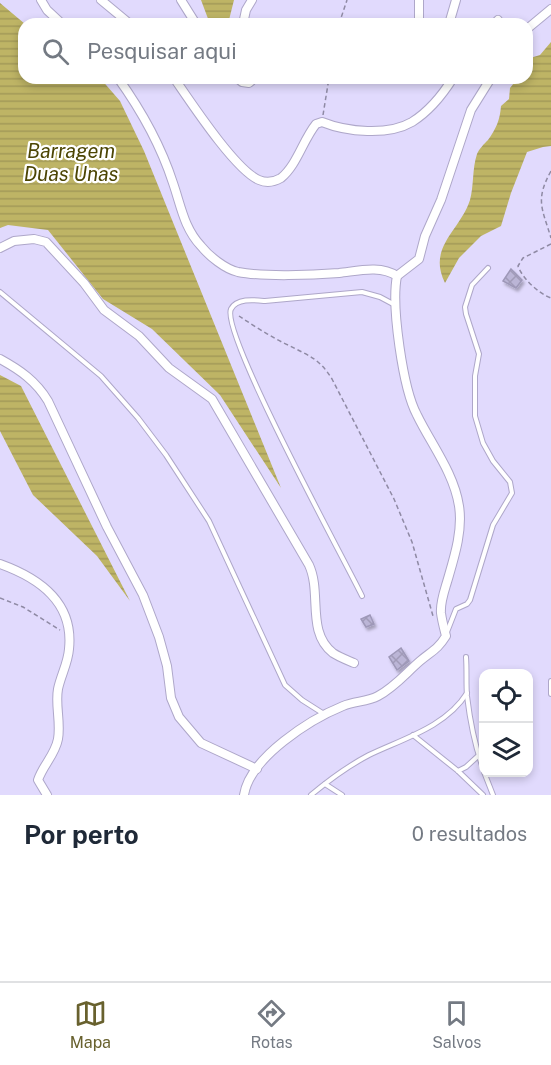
<!DOCTYPE html>
<html lang="pt">
<head>
<meta charset="utf-8">
<style>
  body { margin:0; font-family:"Public Sans",sans-serif; background:#f6f6f7; color:#1f2937 }
  .controls { position:absolute; right:18px; bottom:18px; display:grid; overflow:hidden; border-radius:12px; box-shadow:0 3px 9px #0003 }
  .controls button { width:54px; height:54px; display:grid; place-items:center; padding:0; border:0; border-bottom:2px solid #e0e1e3; background:#fff; color:#1f2937; font:30px sans-serif }
  .list { margin:0; padding:0; list-style:none }
  h2 { display:flex; justify-content:space-between; align-items:center; height:78px; margin:0; padding:0 24px; font-size:26px }
  h2 small { font-size:20px; font-weight:400; color:#747a83 }
  .icon { flex:none; width:33px; height:33px; fill:none; stroke:currentColor; stroke-width:2; stroke-linecap:round; stroke-linejoin:round }
  .map { position:relative; flex:none; width:551px; height:795px; overflow:hidden }
  .search { position:absolute; background:#fff; box-shadow:0 3px 9px #0003; left:18px; right:18px; top:18px; height:66px; display:flex; align-items:center; gap:15px; box-sizing:border-box; padding:0 21px; border-radius:18px; color:#747a83; font-size:22px }
  .sheet { height:186px; background:#fff }
  nav { display:flex; justify-content:space-around; align-items:center; box-sizing:border-box; height:84px; border-top:2px solid #e0e1e3; background:#fff; font-size:16px; color:#747a83 }
  nav a { display:grid; justify-items:center; gap:3px }
  nav .on { color:#68612e }
  .map>svg:first-child { display:block }
  .water { fill:url(#water-rules) }
  .building { fill:url(#building-cross-hatch); stroke:#9e98b8; stroke-width:1.5; filter:url(#shadow) }
  .lines { fill:none; stroke-linecap:round; stroke-linejoin:round }
  .lane-casing { stroke:#aea7c9; stroke-width:6 }
  .street-casing { stroke:#aea7c9; stroke-width:10 }
  .path { stroke:#8f8aa4; stroke-width:1.5; stroke-dasharray:4.5 3; stroke-linecap:butt }
  .lane { stroke:#fff; stroke-width:4 }
  .street { stroke:#fff; stroke-width:8 }
  .labels { text-anchor:middle; stroke-width:4.5; stroke-linejoin:round; paint-order:stroke }
  .water-label { font-size:20px; font-style:italic; fill:#4c4504; stroke:#fff }
</style>
</head>
<body>
<div class="map">
<svg width="551" height="795" viewBox="0 0 551 795">
  <defs>
    <pattern id="water-rules" width="6" height="5" patternUnits="userSpaceOnUse" patternTransform="scale(1.5)"><rect width="6" height="5" fill="#beb465"/><path d="M0 2.5h6" fill="none" stroke="#a39a58"/></pattern>
    <pattern id="building-cross-hatch" width="8" height="8" patternUnits="userSpaceOnUse" patternTransform="scale(1.5)"><rect width="8" height="8" fill="#bbb5d6"/><path d="M0 0l8 8M0 8l8-8" fill="none" stroke="#a19bb8"/></pattern>
    <filter id="shadow"><feDropShadow dx="2" dy="3" stdDeviation="1.5" flood-color="#0004"/></filter>
  </defs>
  <rect width="100%" height="100%" fill="#e1dafd"/>
  <!-- water -->
  <g class="water">
    <polygon points="201,0 234,0 228,24 210,24"/>
    <polygon points="0,3 25,24 24,78 100,78 120,101 144,151 281,488 220,395 152,329 103,299 48,230 8,225 0,228"/>
    <path d="M551 42V146L543 147 527 152 511 193 501 226 481 236 459 258 445 283C427 247 460 231 470 200 474 186 472 169 477 154 479 149 484 144 488 140 496 129 500 120 501 106L509 99 510 88 518 78H527V59L540 55Z"/>
    <polygon points="0,375 21,386 130,601 97,556 33,495 0,431"/>
  </g>
  <!-- building -->
  <g class="building">
    <polygon points="511,269 522,280 516,288 503,281"/>
    <polygon points="370,615 374,624 366,627 361,619"/>
    <polygon points="401,648 409,661 397,670 389,657"/>
  </g>
  <g class="lines">
    <!-- lane casing -->
    <g class="lane-casing">
      <g id="lane">
        <polyline points="0,292 101,376 138,418 166,455 209,521 285,685 302,700 324,714"/>
        <path d="M362 596C344 559 220 332 231 309 237 298 254 300 265 301L362 292 380 297 395 305"/>
        <polyline points="447,632 456,609 467,604 470,600 493,525 512,493 510,482 493,461 483,443 475,416 475,376 479,354 466,314 465,307 472,285 488,268"/>
        <path d="M466 657C467 670 466 683 467 696 470 721 475 747 484 771"/>
        <polyline points="551,681 551,694"/>
        <polyline points="413,735 458,771 483,795"/>
        <polyline points="458,771 466,767 478,756"/>
        <polyline points="484,772 493,795"/>
        <polyline points="325,784 342,795"/>
        <path d="M311 795C329 780 348 766 369 755 402 739 446 727 467 693"/>
      </g>
    </g>
    <!-- street casing -->
    <g class="street-casing">
      <g id="street">
        <polyline points="41,0 47,10 62,24"/>
        <polyline points="101,0 130,24"/>
        <polyline points="181,0 196,24"/>
        <polyline points="243,24 246,10 252,0"/>
        <polyline points="419,24 419,0"/>
        <polyline points="449,24 456,0"/>
        <polyline points="494,24 498,20"/>
        <polyline points="527,29 551,9"/>
        <path d="M118 78C141 110 161 146 173 183 181 206 184 228 201 246 209 256 225 269 238 272 263 277 313 275 339 273 358 271 380 265 397 276 391 306 403 389 417 415 431 444 454 473 459 506 463 531 454 558 447 582 444 592 440 603 441 613 442 621 444 628 446 636 438 649 432 651 420 661 406 673 395 687 378 696 367 702 355 701 343 706 311 719 250 757 244 795"/>
        <path d="M174 78C190 101 235 170 259 180 266 183 274 182 281 178 297 165 303 140 316 124L322 122C347 132 388 136 412 122 428 112 443 94 453 78"/>
        <polyline points="237,78 242,82 249,83 255,78"/>
        <path d="M0 248 14 241 34 239 46 242 84 283 104 310 139 336 169 368 212 399 309 565C322 593 306 632 333 653 339 657 347 660 354 663"/>
        <polyline points="397,276 419,259 425,236 441,200 471,110 491,78"/>
        <path d="M0 359C20 370 36 381 48 401L107 527 143 595 159 637 167 666 171 698 179 717 201 743 257 769"/>
        <path d="M0 564C39 578 74 602 69 649 68 663 61 675 58 689 55 705 61 722 58 739 55 755 43 765 38 780L47 795"/>
      </g>
    </g>
    <!-- path -->
    <g class="path">
      <polyline points="339,24 347,0"/>
      <polyline points="323,115 329,78"/>
      <path d="M551 171C535 200 542 208 551 238"/>
      <path d="M551 244 523 258 518 266C522 278 539 294 551 298"/>
      <path d="M239 316C254 326 271 337 288 345 309 356 319 358 332 379L394 499 412 542 433 616"/>
      <polyline points="0,598 23,607 60,630"/>
    </g>
    <!-- lane -->
    <use href="#lane" class="lane"/>
    <!-- street -->
    <use href="#street" class="street"/>
  </g>
  <g class="labels">
    <!-- water labels -->
    <g class="water-label">
      <text x="71" y="158">Barragem<tspan x="71" dy="23">Duas Unas</tspan></text>
    </g>
  </g>
</svg>
<div class="controls">
<button><svg class="icon" aria-label="locate" viewBox="0 0 24 24"><circle cx="12" cy="12" r="6"/><path d="M12 2v4M12 18v4M2 12h4M18 12h4"/></svg></button>
<button><svg class="icon" aria-label="layers" viewBox="0 0 24 24"><path d="M12 4l9 5-9 5-9-5zM3 14l9 5 9-5"/></svg></button>
</div>
<div class="search"><svg class="icon" aria-label="search" viewBox="0 0 24 24"><circle cx="10" cy="10" r="6"/><path d="M15 15l6 6"/></svg>Pesquisar aqui</div>
</div>
<section class="sheet">
<h2>Por perto<small>0 resultados</small></h2>
<ul class="list">
</ul>
</section>
<nav>
<a class="on"><svg class="icon" aria-label="map" viewBox="0 0 24 24"><path d="M3 6l6-2 6 2 6-2v14l-6 2-6-2-6 2zM9 4v14M15 6v14"/></svg>Mapa</a>
<a><svg class="icon" aria-label="directions" viewBox="0 0 24 24"><path d="M12 3l9 9-9 9-9-9zM9 14v-3h6M13 9l2 2-2 2"/></svg>Rotas</a>
<a><svg class="icon" aria-label="saved" viewBox="0 0 24 24"><path d="M7 4h10v16l-5-4-5 4z"/></svg>Salvos</a>
</nav>
</body>
</html>
